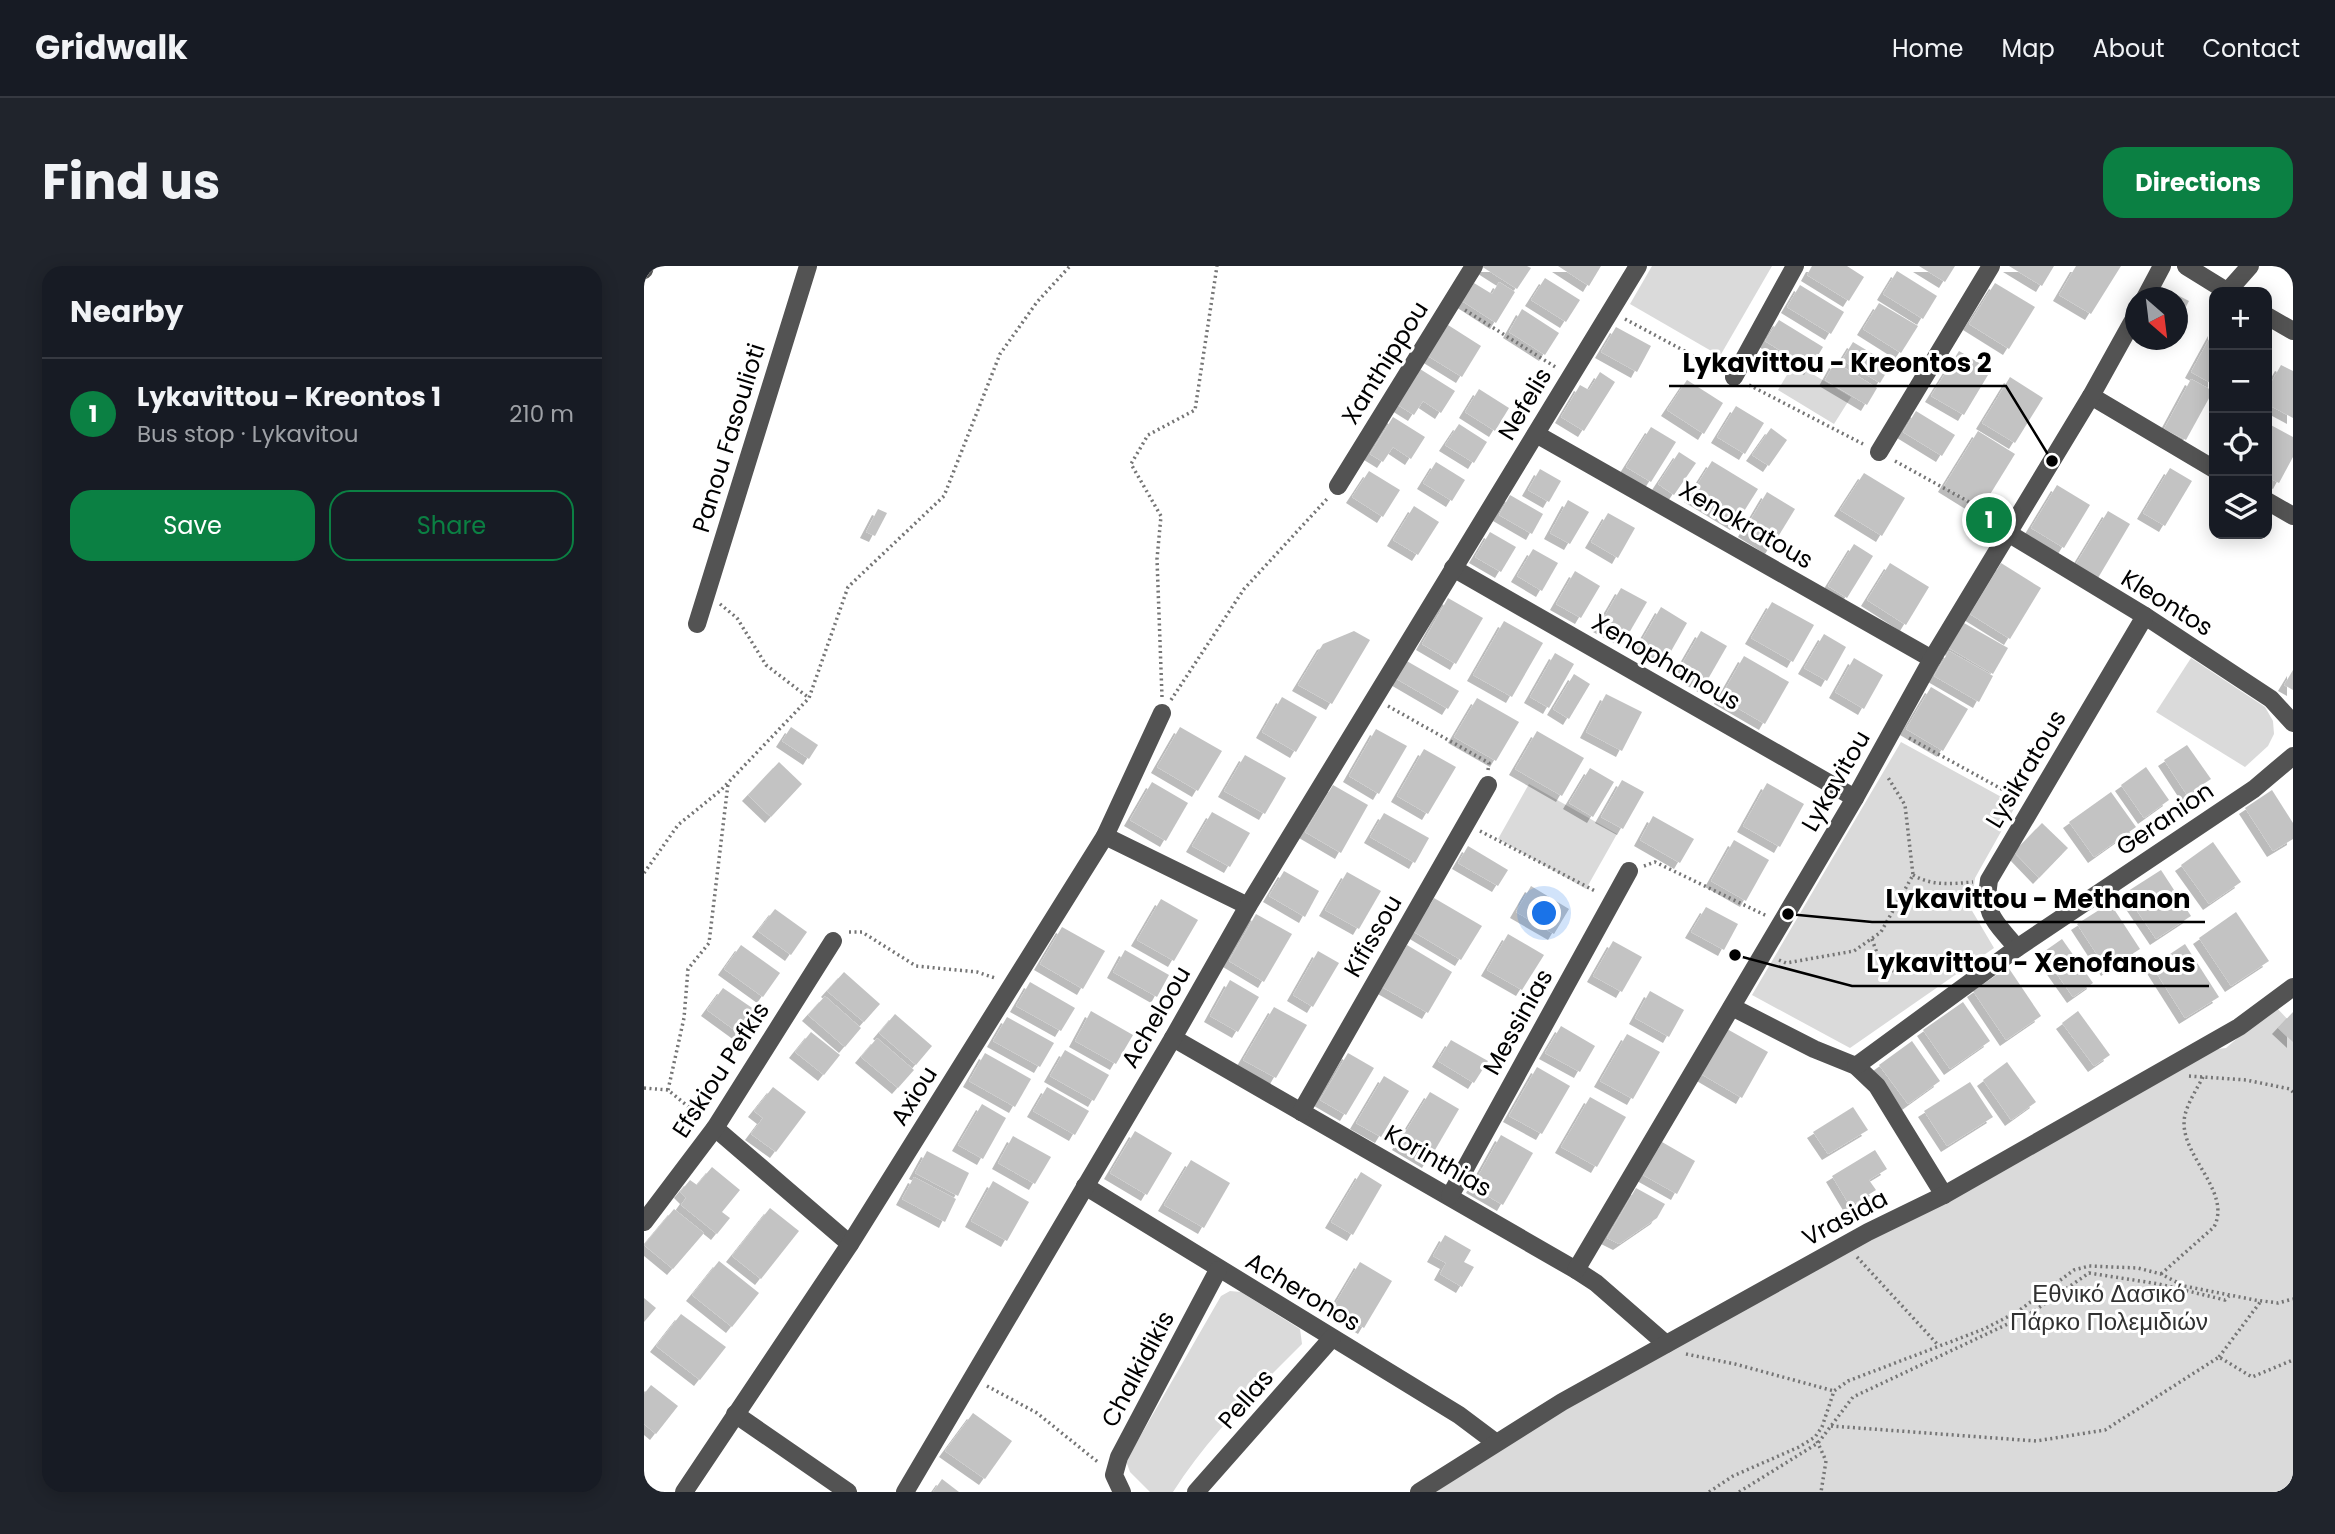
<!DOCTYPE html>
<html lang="en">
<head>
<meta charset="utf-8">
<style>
  body { margin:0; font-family:Poppins,sans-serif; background:#20242c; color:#f1f3f6 }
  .controls { position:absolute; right:21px; top:21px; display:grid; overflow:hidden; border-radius:14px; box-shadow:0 4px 18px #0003 }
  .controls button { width:63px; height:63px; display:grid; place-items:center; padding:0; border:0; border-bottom:2px solid #363941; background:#171b24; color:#f1f3f6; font:35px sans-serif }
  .compass { position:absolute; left:1481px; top:21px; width:63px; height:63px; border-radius:50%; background:#171b24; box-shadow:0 4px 18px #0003; rotate:152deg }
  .you { position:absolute; left:901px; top:648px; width:24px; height:24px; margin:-18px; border:5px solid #fff; border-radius:50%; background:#1a73e8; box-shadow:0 0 0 10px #1a73e833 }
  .badge { display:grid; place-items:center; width:46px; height:46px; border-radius:50%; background:#0b8043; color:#fff; font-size:23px; font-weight:700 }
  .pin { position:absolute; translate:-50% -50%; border:4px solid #fff; box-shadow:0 2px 7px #0006 }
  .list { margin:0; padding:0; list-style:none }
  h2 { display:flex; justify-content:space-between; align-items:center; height:91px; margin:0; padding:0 28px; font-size:30px }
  h2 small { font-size:23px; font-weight:400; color:#9ea1a6 }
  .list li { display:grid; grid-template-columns:46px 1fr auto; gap:21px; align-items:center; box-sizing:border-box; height:112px; padding:0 28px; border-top:2px solid #363941 }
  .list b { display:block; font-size:26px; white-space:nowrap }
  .list p { margin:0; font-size:23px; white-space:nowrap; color:#9ea1a6 }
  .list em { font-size:23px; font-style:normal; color:#9ea1a6 }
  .actions { display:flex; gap:14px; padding:21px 28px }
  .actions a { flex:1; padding:16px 0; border:2px solid #0b8043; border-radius:21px; text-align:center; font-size:24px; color:#0b8043 }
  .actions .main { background:#0b8043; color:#fff }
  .icon { flex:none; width:38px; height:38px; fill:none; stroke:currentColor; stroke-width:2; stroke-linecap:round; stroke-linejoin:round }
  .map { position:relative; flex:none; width:1649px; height:1226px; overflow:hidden; border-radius:21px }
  header { display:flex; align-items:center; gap:42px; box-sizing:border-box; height:98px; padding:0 35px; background:#171b24; border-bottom:2px solid #363941 }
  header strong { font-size:33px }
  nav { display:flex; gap:38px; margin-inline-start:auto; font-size:24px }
  .intro { display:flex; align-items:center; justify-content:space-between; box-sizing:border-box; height:168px; padding:0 42px }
  h1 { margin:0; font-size:49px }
  .button { padding:18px 32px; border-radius:21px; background:#0b8043; color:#fff; font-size:24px; font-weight:700 }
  main { display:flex; gap:42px; padding:0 42px }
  aside { flex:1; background:#171b24; border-radius:21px; box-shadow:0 4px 18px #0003 }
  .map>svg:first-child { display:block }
  .green { fill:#dadada }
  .building { fill:#c3c3c3; filter:url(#shadow) }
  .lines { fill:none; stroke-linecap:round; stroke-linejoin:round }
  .path { stroke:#757575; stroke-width:3.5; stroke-dasharray:2 3.5; stroke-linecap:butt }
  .minor { stroke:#535353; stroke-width:18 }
  .labels { text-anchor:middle; stroke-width:6; stroke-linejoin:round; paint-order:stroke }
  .street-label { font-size:24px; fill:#000; stroke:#fff }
  .park-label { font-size:24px; fill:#313131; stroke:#fff }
  .leader { fill:none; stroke:#000; stroke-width:2.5 }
  .callout-dot { fill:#000; stroke:#fff; stroke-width:2.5 }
  .callout-label { font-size:26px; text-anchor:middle; font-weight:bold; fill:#000; stroke:#fff; stroke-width:6; stroke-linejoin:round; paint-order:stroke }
</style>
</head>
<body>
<header>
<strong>Gridwalk</strong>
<nav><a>Home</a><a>Map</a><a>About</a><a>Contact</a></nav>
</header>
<div class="intro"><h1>Find us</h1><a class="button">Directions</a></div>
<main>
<aside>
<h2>Nearby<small></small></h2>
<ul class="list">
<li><span class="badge">1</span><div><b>Lykavittou - Kreontos 1</b><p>Bus stop · Lykavitou</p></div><em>210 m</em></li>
</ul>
<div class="actions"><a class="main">Save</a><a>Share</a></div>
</aside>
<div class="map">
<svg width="1649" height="1226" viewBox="0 0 1649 1226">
  <defs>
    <filter id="shadow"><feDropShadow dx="-6" dy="6" stdDeviation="0" flood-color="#0004"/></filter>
  </defs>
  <rect width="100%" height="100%" fill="#fff"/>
  <!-- green -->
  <g class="green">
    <polygon points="1008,0 1128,0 1076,90 986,38"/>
    <polygon points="1150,97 1207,131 1190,158 1134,124"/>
    <polygon points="1547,392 1621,441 1629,455 1630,468 1624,480 1601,501 1512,446"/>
    <polygon points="1257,476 1372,539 1331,612 1327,643 1350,682 1206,782 1108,729"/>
    <polygon points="885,518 973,568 942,623 854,573"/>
    <polygon points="1631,740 1649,759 1649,1226 784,1226 864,1176 1549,786 1582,782"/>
    <path d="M586 1025 597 1026 656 1063 658 1078C612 1124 564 1171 529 1226H506L486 1206 482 1195 577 1030Z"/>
  </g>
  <!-- building -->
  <g class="building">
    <polygon points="837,0 883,0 887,2 873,23"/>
    <polygon points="914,0 957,0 945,20"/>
    <polygon points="1168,0 1203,0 1220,11 1205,35 1163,9"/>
    <polygon points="1275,0 1311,0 1301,16"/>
    <polygon points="1365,0 1410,0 1398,20"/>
    <polygon points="1432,0 1477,0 1447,48 1415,29"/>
    <polygon points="1253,5 1293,30 1279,53 1239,28"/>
    <polygon points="901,12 936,34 922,56 887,34"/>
    <polygon points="855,16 871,26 852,57 818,35 830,17 848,28"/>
    <polygon points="1351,17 1391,41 1365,83 1325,58"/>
    <polygon points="1156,19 1200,46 1187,68 1143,41"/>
    <polygon points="1518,21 1545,35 1534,56 1534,32 1512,32"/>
    <polygon points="1235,37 1274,60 1257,87 1219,63"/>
    <polygon points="878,43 915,67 901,89 865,66"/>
    <polygon points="1135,54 1179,81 1166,103 1121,75"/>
    <polygon points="804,59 837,80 818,111 784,90"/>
    <polygon points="972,61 1007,80 993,106 957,86"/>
    <polygon points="1570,64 1570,119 1547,106"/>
    <polygon points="1209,76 1247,99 1236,117 1198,94"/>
    <polygon points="1315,85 1347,104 1320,149 1287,130"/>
    <polygon points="1191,96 1233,122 1223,139 1181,114"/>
    <polygon points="1637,99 1649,105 1649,152 1623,138 1623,124"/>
    <polygon points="776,103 811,125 797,147 779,135 770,149 754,139"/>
    <polygon points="956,106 971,116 940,165 917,151 936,119 945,124"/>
    <polygon points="1366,111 1399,132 1371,177 1338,157"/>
    <polygon points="1547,113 1569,125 1542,174 1520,163"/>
    <polygon points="1043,114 1079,137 1060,168 1023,144"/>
    <polygon points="835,123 865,142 851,165 821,146"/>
    <polygon points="1092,140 1120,157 1101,188 1073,171"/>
    <polygon points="1272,145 1311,169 1298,190 1259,166"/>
    <polygon points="749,151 781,171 767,193 749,181 739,196 726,188"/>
    <polygon points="1623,157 1649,171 1649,191 1635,217 1623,211"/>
    <polygon points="815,158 843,176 830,197 801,179"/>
    <polygon points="1007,161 1032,176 1007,216 982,201"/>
    <polygon points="1127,162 1143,174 1125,200 1108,189"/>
    <polygon points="1334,165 1371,188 1337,243 1300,220"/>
    <polygon points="1035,186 1052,197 1030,229 1014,218"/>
    <polygon points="1068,195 1114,223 1092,258 1046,230"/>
    <polygon points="792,196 821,214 808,235 779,217"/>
    <polygon points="1526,202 1548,215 1521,260 1499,247"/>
    <polygon points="896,203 917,215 905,236 884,224"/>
    <polygon points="725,205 756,224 739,251 708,231"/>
    <polygon points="1220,207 1261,232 1238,270 1196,244"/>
    <polygon points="1413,219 1446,239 1420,282 1387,262"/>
    <polygon points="1123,226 1151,243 1127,282 1100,265"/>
    <polygon points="866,229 899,248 888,268 855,249"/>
    <polygon points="924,234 945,246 926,278 906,267"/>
    <polygon points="770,240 795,256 774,289 749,274"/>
    <polygon points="234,243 243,247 231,270 222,266"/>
    <polygon points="1464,245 1486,258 1454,312 1432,298"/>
    <polygon points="964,247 991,262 974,292 947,276"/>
    <polygon points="846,266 872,281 857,306 831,291"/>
    <polygon points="1210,278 1229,290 1203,332 1184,320"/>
    <polygon points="889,283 914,297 898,325 873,310"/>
    <polygon points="1246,297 1285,321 1262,359 1223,334"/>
    <polygon points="1357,297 1397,322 1366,373 1326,348"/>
    <polygon points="931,305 956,320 937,352 912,338"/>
    <polygon points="977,322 1003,336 981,374 955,360"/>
    <polygon points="804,332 839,352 812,398 778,378"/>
    <polygon points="1128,336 1170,359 1149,396 1107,372"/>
    <polygon points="1017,341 1043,357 1021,396 994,381"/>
    <polygon points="860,355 899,377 868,431 829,409"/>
    <polygon points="1320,357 1364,382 1349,408 1305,382"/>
    <polygon points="710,365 726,374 688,438 654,419 679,378"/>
    <polygon points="1057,365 1083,380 1060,420 1034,405"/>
    <polygon points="1180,368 1202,381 1183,415 1160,402"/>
    <polygon points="1305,385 1349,410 1335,436 1290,410"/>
    <polygon points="911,387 930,398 905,442 886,431"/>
    <polygon points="1100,390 1145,416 1121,458 1076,432"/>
    <polygon points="1210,392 1239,409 1220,443 1191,426"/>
    <polygon points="761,394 815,425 804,443 751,412"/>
    <polygon points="1649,404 1649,424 1640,419"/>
    <polygon points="930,408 946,418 925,453 909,443"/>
    <polygon points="1287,421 1324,443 1299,485 1262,463"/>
    <polygon points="962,428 998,446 978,485 942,466"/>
    <polygon points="638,431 673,451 652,486 618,466"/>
    <polygon points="833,432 875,456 852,495 810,471"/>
    <polygon points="147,461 174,479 165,493 138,475"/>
    <polygon points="536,461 578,485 554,525 513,501"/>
    <polygon points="732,463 763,480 735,528 705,510"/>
    <polygon points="893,465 940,492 918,530 871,503"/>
    <polygon points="1543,479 1567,513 1543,529 1520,494"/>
    <polygon points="780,483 812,501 784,548 753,530"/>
    <polygon points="601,489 642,512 621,548 580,525"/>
    <polygon points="135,496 158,518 127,551 104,529"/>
    <polygon points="1502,501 1525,534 1500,552 1477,519"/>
    <polygon points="946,502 970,516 949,551 925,537"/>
    <polygon points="978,514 1000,526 979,563 957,551"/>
    <polygon points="508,516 544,537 522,575 486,554"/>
    <polygon points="1123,517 1160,538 1136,581 1099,560"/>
    <polygon points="689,519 724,539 697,587 661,566"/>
    <polygon points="1628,524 1649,557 1649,573 1629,585 1601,542"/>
    <polygon points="1467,526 1492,561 1450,591 1425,556"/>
    <polygon points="568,546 606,567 586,601 548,580"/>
    <polygon points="740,547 785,572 771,597 726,571"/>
    <polygon points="1009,550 1050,573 1036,597 996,574"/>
    <polygon points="1398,557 1424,582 1395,612 1370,586"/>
    <polygon points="1090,574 1125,594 1102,635 1067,615"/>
    <polygon points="1569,576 1597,616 1565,638 1537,599"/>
    <polygon points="824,580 864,604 854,620 814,597"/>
    <polygon points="1517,604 1547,650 1512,673 1481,627"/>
    <polygon points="640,605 675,625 661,651 625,630"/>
    <polygon points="703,606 737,625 715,663 681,644"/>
    <polygon points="887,620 925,643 910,668 872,646"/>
    <polygon points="790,632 838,660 817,694 770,666"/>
    <polygon points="517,633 554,654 530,695 493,674"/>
    <polygon points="1466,637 1496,683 1463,704 1433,658"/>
    <polygon points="1062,641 1094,658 1080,684 1047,666"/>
    <polygon points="131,643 163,666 147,689 114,665"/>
    <polygon points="1592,646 1625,695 1587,720 1555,672"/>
    <polygon points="612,648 648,668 620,716 585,695"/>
    <polygon points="418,661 461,685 439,723 396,698"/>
    <polygon points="864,668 900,689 878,724 843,704"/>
    <polygon points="1418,673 1449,717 1429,731 1398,687"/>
    <polygon points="969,675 998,691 978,726 949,710"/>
    <polygon points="1541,678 1575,731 1541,752 1508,700"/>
    <polygon points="97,679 136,707 119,731 80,703"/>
    <polygon points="763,679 808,706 784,747 738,721"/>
    <polygon points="481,684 525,709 513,731 469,706"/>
    <polygon points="674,685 695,697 669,741 649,729"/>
    <polygon points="1364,701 1397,750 1362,774 1329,725"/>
    <polygon points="200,706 236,738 220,756 183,725"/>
    <polygon points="586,714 615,731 594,766 566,750"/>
    <polygon points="386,716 431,742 417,765 372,740"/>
    <polygon points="79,722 117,748 100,771 63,744"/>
    <polygon points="1006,725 1040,744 1025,771 991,752"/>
    <polygon points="181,730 217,762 201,781 164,749"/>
    <polygon points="1319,736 1346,775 1306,803 1279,764"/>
    <polygon points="630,741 663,759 632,812 599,794"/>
    <polygon points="447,745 489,769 472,798 431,775"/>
    <polygon points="1434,745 1466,789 1450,800 1418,757"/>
    <polygon points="1649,746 1649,776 1634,762"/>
    <polygon points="251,748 288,780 272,799 235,767"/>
    <polygon points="363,751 410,777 396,801 349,775"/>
    <polygon points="917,760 951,780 936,806 901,787"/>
    <polygon points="1083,763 1124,786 1098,832 1057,808"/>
    <polygon points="167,766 196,789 180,809 151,786"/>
    <polygon points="983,768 1016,786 989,833 956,815"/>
    <polygon points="233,772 270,804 254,822 217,791"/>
    <polygon points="807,774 844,795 830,817 794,795"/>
    <polygon points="1268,775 1296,815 1264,838 1235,799"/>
    <polygon points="421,784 465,809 450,835 406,810"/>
    <polygon points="341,787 387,813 371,841 325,815"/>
    <polygon points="704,787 730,802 702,849 676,834"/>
    <polygon points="1363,796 1392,836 1367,854 1339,814"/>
    <polygon points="893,801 926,820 898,868 865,850"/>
    <polygon points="740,810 765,825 737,871 712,857"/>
    <polygon points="1326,816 1349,851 1303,880 1280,845"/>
    <polygon points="129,821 162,846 132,886 107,868 119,852 110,845"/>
    <polygon points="403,821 445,845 431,869 389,845"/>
    <polygon points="786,826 815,843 784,896 754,878"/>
    <polygon points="946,831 982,851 953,901 917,881"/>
    <polygon points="338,838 362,852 339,893 314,879"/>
    <polygon points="1209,841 1224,864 1184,888 1169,866"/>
    <polygon points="491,865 528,887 503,929 466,907"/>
    <polygon points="857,869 889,887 859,939 828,921"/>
    <polygon points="369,870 407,891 391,918 354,897"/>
    <polygon points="1018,876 1051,895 1033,928 999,909"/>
    <polygon points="1231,884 1243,903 1225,914 1232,924 1206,940 1188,910"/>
    <polygon points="283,885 325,907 314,930 271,907"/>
    <polygon points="547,894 586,917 560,962 520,939"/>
    <polygon points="68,901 96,924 78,946 86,952 73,968 37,939 42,932 36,926 46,914 53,919"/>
    <polygon points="717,906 738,919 709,969 687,956"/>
    <polygon points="270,911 312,933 301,956 258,933"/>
    <polygon points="349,915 385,936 363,975 327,955"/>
    <polygon points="992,922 1021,938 1013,952 975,978 963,972"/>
    <polygon points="126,942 155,965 117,1013 88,990"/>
    <polygon points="30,943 60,967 29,1003 0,979"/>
    <polygon points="801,969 827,984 820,996 830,1001 818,1021 796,1008 802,997 789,990"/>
    <polygon points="75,995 115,1027 88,1061 48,1029"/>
    <polygon points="716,996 748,1015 720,1062 688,1043"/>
    <polygon points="0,1032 12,1042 0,1056"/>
    <polygon points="37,1048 82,1081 56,1114 12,1080"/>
    <polygon points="7,1119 34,1140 12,1168 0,1158 0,1128"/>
    <polygon points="329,1147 368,1175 341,1213 301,1185"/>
    <polygon points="298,1213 315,1226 289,1226"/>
  </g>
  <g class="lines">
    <!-- path -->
    <g class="path">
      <polyline points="821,44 913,102"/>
      <polyline points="981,53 1076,104"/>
      <polyline points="1105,119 1219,178"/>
      <polyline points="1251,195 1354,252"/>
      <polyline points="76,338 93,352 122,399 165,432"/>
      <polyline points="518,431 513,293 517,250 487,198 504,169 551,144 573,0"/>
      <polyline points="527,434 600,323 683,233"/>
      <polyline points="744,440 845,497 844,504"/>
      <polyline points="1265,472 1374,532"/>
      <polyline points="836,565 953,626"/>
      <polyline points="1000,600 1011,596 1123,650"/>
      <polyline points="0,607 34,559 77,524 165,432 204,321 300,230 356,88 393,36 426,0"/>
      <path d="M1269 609C1288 620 1307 618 1329 616"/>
      <polyline points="205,666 218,666 272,700 333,706 351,712"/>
      <polyline points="1228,673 1235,693 1252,707 1296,693 1311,697 1315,704"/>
      <polyline points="1135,694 1142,697 1210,685 1237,666 1269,609 1261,539 1243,510"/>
      <polyline points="1545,810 1602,814 1646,823 1649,826"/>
      <polyline points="0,822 24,824 58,852"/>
      <polyline points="24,824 40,752 44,703 65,677 84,518"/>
      <polyline points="1213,991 1295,1080"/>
      <path d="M1517 1008 1570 961C1589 924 1532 887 1541 849 1544 836 1554 821 1560 809"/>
      <polyline points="1042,1088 1091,1098 1190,1125"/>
      <polyline points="1575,1091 1617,1035"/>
      <polyline points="343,1120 393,1147 455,1197"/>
      <polyline points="1187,1160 1392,1175 1461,1164 1575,1091 1608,1111 1649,1094"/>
      <polyline points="1173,1175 1182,1195 1177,1226"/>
      <polyline points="1065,1226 1089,1210 1155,1181 1171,1171 1178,1161 1190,1125 1204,1115 1340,1063 1373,1046 1430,1004 1445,1000 1494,1002 1517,1008 1540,1020 1611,1034 1634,1037 1649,1033"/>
      <polyline points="1095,1226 1174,1177 1209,1131 1387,1047 1445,1007 1515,1018 1581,1034 1585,1030"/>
    </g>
    <!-- minor -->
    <g class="minor">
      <polyline points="1542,0 1584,26"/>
      <polyline points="0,4 1,0"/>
      <polyline points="1583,26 1606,0"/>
      <polyline points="1501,32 1518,0"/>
      <polyline points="1623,50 1649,65"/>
      <polyline points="1090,111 1151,0"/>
      <polyline points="1447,130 1570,203"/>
      <polyline points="892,168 1288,393"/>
      <polyline points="1235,186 1347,0"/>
      <polyline points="694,220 830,0"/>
      <polyline points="1623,235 1649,250"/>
      <polyline points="1364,267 1501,350 1627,433 1649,457"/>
      <polyline points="809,302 1211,532"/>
      <polyline points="53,358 164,0"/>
      <polyline points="461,570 604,640"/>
      <path d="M1373 682C1352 656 1339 650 1345 614L1501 350"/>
      <polyline points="1088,741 1170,783 1212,800 1233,820 1300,929"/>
      <polyline points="529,772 932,1004 952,1017 1022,1078"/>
      <polyline points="1212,800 1373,682 1610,523 1649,490"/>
      <polyline points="657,846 844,519"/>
      <polyline points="71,862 206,978"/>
      <polyline points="441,920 815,1149 851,1176"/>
      <polyline points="806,930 985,605"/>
      <polyline points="0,956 71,862 189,675"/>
      <polyline points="932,1004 1211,532 1288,393 1447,130 1492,49"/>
      <polyline points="91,1148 204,1226"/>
      <polyline points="40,1226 206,978 461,570 518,447"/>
      <polyline points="261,1226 529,772 604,640 994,0"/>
      <polyline points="478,1226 470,1209 475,1191 574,1004"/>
      <polyline points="552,1226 688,1072"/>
      <polyline points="775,1226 918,1136 1224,966 1300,929 1595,761 1649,721"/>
    </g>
  </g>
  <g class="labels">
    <!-- street labels -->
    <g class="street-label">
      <text transform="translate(741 97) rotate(-58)" y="8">Xanthippou</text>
      <text transform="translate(881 138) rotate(-59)" y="8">Nefelis</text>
      <text transform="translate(85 172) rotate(-73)" y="8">Panou Fasoulioti</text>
      <text transform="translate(1102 259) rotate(30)" y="8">Xenokratous</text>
      <text transform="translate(1523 337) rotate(32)" y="8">Kleontos</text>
      <text transform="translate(1022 396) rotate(30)" y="8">Xenophanous</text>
      <text transform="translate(1382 503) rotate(-59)" y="8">Lysikratous</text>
      <text transform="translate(1192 515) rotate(-60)" y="8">Lykavitou</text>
      <text transform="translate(1521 553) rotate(-34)" y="8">Geranion</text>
      <text transform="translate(729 670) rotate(-60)" y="8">Kifissou</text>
      <text transform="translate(512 751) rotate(-60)" y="8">Acheloou</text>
      <text transform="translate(874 756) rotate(-61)" y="8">Messinias</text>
      <text transform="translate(77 804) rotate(-57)" y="8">Efskiou Pefkis</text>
      <text transform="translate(270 830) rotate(-58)" y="8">Axiou</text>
      <text transform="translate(794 895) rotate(30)" y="8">Korinthias</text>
      <text transform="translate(1201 952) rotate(-28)" y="8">Vrasida</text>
      <text transform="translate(659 1026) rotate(31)" y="8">Acheronos</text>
      <text transform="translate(494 1103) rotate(-62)" y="8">Chalkidikis</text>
      <text transform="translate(602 1133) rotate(-49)" y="8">Pellas</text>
    </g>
    <!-- park labels -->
    <g class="park-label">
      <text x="1465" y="1036">Εθνικό Δασικό<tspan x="1465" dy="28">Πάρκο Πολεμιδιών</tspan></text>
    </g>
  </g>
  <!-- callouts -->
  <path class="leader" d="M1408 195L1362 120H1025M1144 648L1228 656H1561M1091 689L1208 720H1565"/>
  <g class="callout-dot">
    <circle cx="1408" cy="195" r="7"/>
    <circle cx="1144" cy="648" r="7"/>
    <circle cx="1091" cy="689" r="7"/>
  </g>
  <g class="callout-label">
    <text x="1193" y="106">Lykavittou - Kreontos 2</text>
    <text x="1394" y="642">Lykavittou - Methanon</text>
    <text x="1387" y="706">Lykavittou - Xenofanous</text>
  </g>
</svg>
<div class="controls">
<button>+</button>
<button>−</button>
<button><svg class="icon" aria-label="locate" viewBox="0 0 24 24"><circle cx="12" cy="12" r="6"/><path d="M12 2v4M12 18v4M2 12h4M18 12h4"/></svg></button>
<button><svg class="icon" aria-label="layers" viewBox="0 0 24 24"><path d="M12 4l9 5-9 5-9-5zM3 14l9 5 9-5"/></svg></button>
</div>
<svg class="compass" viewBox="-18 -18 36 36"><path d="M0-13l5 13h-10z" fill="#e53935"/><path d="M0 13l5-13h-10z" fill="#9ea1a6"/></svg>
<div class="you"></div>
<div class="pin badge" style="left:1345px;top:254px">1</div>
</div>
</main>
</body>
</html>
